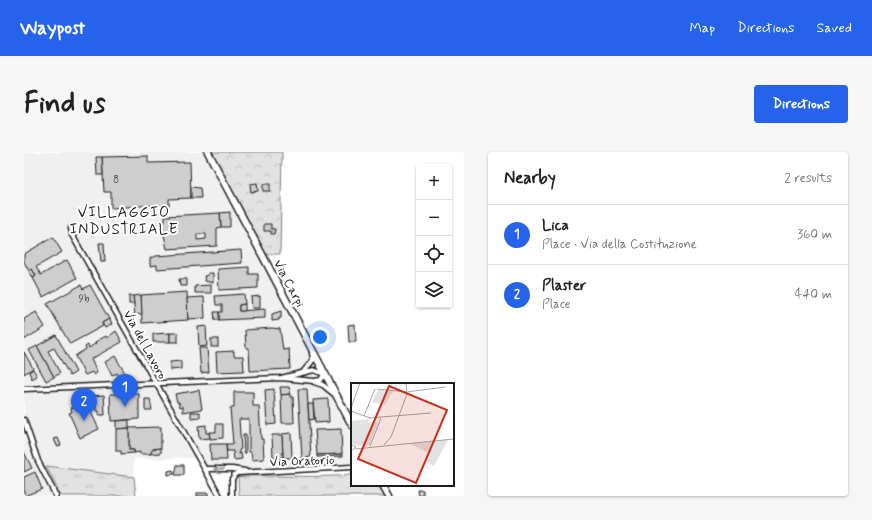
<!DOCTYPE html>
<html lang="en">
<head>
<meta charset="utf-8">
<style>
  body { margin:0; font-family:Mynerve,sans-serif; background:#f6f6f6; color:#222 }
  .controls { position:absolute; right:12px; top:12px; display:grid; overflow:hidden; border-radius:4px; box-shadow:0 1px 3px #0004 }
  .controls button { width:36px; height:36px; display:grid; place-items:center; padding:0; border:0; border-bottom:1px solid #e0e0e0; background:#fff; color:#222; font:20px sans-serif }
  .you { position:absolute; left:296px; top:185px; width:14px; height:14px; margin:-10px; border:3px solid #fff; border-radius:50%; background:#1a73e8; box-shadow:0 0 0 6px #1a73e833 }
  .badge { display:grid; place-items:center; width:26px; height:26px; border-radius:50%; background:#2563eb; color:#fff; font-size:13px; font-weight:700 }
  .pin { position:absolute; translate:-50% -33px; filter:drop-shadow(0 1px 2px #0008) }
  .pin::after { content:''; position:absolute; top:21px; width:14px; height:12px; background:inherit; clip-path:polygon(0 0,100% 0,50% 100%) }
  .list { margin:0; padding:0; list-style:none }
  h2 { display:flex; justify-content:space-between; align-items:center; height:52px; margin:0; padding:0 16px; font-size:17px }
  h2 small { font-size:13px; font-weight:400; color:#767676 }
  .list li { display:grid; grid-template-columns:26px 1fr auto; gap:12px; align-items:center; box-sizing:border-box; height:60px; padding:0 16px; border-top:1px solid #e0e0e0 }
  .list b { display:block; font-size:15px; white-space:nowrap }
  .list p { margin:0; font-size:13px; white-space:nowrap; color:#767676 }
  .list em { font-size:13px; font-style:normal; color:#767676 }
  .icon { flex:none; width:22px; height:22px; fill:none; stroke:currentColor; stroke-width:2; stroke-linecap:round; stroke-linejoin:round }
  .map { position:relative; flex:none; width:440px; height:344px; overflow:hidden; border-radius:4px }
  header { display:flex; align-items:center; gap:24px; box-sizing:border-box; height:56px; padding:0 20px; background:#2563eb; color:#fff }
  header strong { font-size:19px }
  nav { display:flex; gap:22px; margin-inline-start:auto; font-size:14px }
  .intro { display:flex; align-items:center; justify-content:space-between; box-sizing:border-box; height:96px; padding:0 24px }
  h1 { margin:0; font-size:28px }
  .button { padding:10px 18px; border-radius:4px; background:#2563eb; color:#fff; font-size:14px; font-weight:700 }
  main { display:flex; gap:24px; padding:0 24px }
  aside { flex:1; background:#fff; border-radius:4px; box-shadow:0 1px 3px #0004 }
  .map>svg:first-child { display:block }
  .built { fill:#f0f0f0 }
  .grass { fill:url(#grass-tufts); stroke:#7f7f7f }
  .forest { fill:url(#forest-crowns); stroke:#7f7f7f }
  .building { fill:#cecece; stroke:#1c1c1c; fill-rule:evenodd }
  .lines { fill:none; stroke-linecap:round; stroke-linejoin:round }
  .street-casing { stroke:#1c1c1c; stroke-width:7 }
  .primary-casing { stroke:#1c1c1c; stroke-width:9 }
  .street { stroke:#fff; stroke-width:4 }
  .primary { stroke:#fff; stroke-width:6 }
  .oneway { fill:#999 }
  .labels { text-anchor:middle; stroke-width:4; stroke-linejoin:round; paint-order:stroke }
  .number-label { font-size:11px; fill:#484848 }
  .street-label { font-size:13px; fill:#1c1c1c; stroke:#fff }
  .quarter-label { font-size:15px; letter-spacing:1px; fill:#1c1c1c; stroke:#fff }
  .inset-road { fill:none; stroke:#a4a4a4; stroke-width:1 }
  .view { fill:#c8321e; fill-opacity:0.15; stroke:#c8321e; stroke-width:2 }
  .inset-edge { fill:none; stroke:#1c1c1c; stroke-width:2 }
</style>
</head>
<body>
<header>
<strong>Waypost</strong>
<nav><a>Map</a><a>Directions</a><a>Saved</a></nav>
</header>
<div class="intro"><h1>Find us</h1><a class="button">Directions</a></div>
<main>
<div class="map">
<svg width="440" height="344" viewBox="0 0 440 344">
  <defs>
    <pattern id="grass-tufts" width="24" height="20" patternUnits="userSpaceOnUse"><rect width="24" height="20" fill="#e2e2e2"/><path d="M3 7l-1-3M5 7V3M7 7l1-3M15 17l-1-3M17 17v-4M19 17l1-3" fill="none" stroke="#c1c1c1"/></pattern>
    <pattern id="forest-crowns" width="20" height="18" patternUnits="userSpaceOnUse"><rect width="20" height="18" fill="#e2e2e2"/><path d="M2 6a3 3 0 1 1 6 0M12 15a3 3 0 1 1 6 0" fill="none" stroke="#c1c1c1"/></pattern>
  </defs>
  <rect width="100%" height="100%" fill="#fff"/>
  <filter id="ink" filterUnits="userSpaceOnUse"><feTurbulence type="fractalNoise" baseFrequency=".025" numOctaves="2"/><feDisplacementMap in="SourceGraphic" scale="8" xChannelSelector="R" yChannelSelector="G"/><feConvolveMatrix kernelMatrix="1 2 1 2 8 2 1 2 1" color-interpolation-filters="sRGB"/></filter>
  <g filter="url(#ink)">
    <!-- built -->
    <polygon class="built" points="0,0 186,0 328,266 328,318 182,320 174,306 110,307 110,325 22,314 37,344 0,344"/>
    <!-- grass -->
    <g class="grass">
      <polygon points="22,314 110,325 112,344 37,344"/>
      <path d="M328 319V333H355L362 344H215L214 324C252 323 290 326 327 323Z"/>
    </g>
    <!-- forest -->
    <polygon class="forest" points="186,0 258,0 256,102 240,102"/>
    <!-- building -->
    <g class="building">
      <polygon points="124,4 124,11 166,10 167,46 145,47 145,54 133,55 132,53 87,56 87,40 80,40 78,5"/>
      <polygon points="72,5 78,5 79,23 73,23"/>
      <polygon points="233,31 234,39 227,40 226,32"/>
      <rect x="239" y="32" width="7" height="7"/>
      <polygon points="167,35 176,36 177,46 167,46"/>
      <polygon points="206,60 206,75 197,75 196,61"/>
      <path d="M196 61 197 75 193 76V94L143 97 140 83H138L137 70H141V64ZM173 82H182V87L173 88Z"/>
      <polygon points="240,72 247,72 247,77 251,77 250,82 247,82 247,79 240,79"/>
      <polygon points="29,85 38,100 12,115 17,123 43,108 53,126 19,145 9,126 12,124 8,117 5,119 0,110 0,102"/>
      <polygon points="75,91 80,91 81,110 77,110"/>
      <polygon points="217,98 218,111 133,117 133,113 126,114 126,106 132,104"/>
      <polygon points="225,115 225,122 234,122 234,136 195,138 194,117"/>
      <polygon points="8,117 12,124 9,126 5,119"/>
      <polygon points="184,121 189,121 189,131 181,129 180,124 184,123"/>
      <polygon points="155,127 163,127 163,134 156,134"/>
      <polygon points="57,133 59,137 66,133 85,167 78,171 79,174 46,192 23,152"/>
      <polygon points="187,133 187,141 171,141 171,134"/>
      <polygon points="163,140 164,168 118,171 117,143"/>
      <polygon points="220,142 221,152 215,153 215,159 241,157 241,166 195,168 195,160 198,160 198,153 192,153 191,144"/>
      <polygon points="117,143 118,162 111,163 109,144"/>
      <polygon points="105,144 109,144 110,152 105,152"/>
      <polygon points="236,144 236,156 228,156 227,145"/>
      <polygon points="180,145 181,166 164,167 163,146"/>
      <polygon points="221,152 221,159 215,159 215,153"/>
      <polygon points="257,159 257,166 255,166 255,168 248,169 248,162"/>
      <polygon points="12,160 21,175 0,188 0,167"/>
      <polygon points="190,160 195,160 195,168 191,168"/>
      <polygon points="85,167 88,172 81,176 78,171"/>
      <polygon points="331,172 332,190 325,190 324,173"/>
      <polygon points="182,174 183,194 175,195 174,175"/>
      <polygon points="248,176 256,177 259,198 265,197 266,217 226,219 225,196 222,196 221,178"/>
      <polygon points="92,179 98,190 67,207 73,221 70,223 68,220 61,223 51,204 62,197 61,195 64,193 65,196 72,191 71,190 82,184 83,186"/>
      <polygon points="146,181 146,190 129,190 129,182"/>
      <rect x="146" y="181" width="8" height="9"/>
      <polygon points="32,183 52,220 46,224 30,196 24,199 36,221 30,225 13,194"/>
      <rect x="187" y="187" width="7" height="8"/>
      <polygon points="13,194 30,225 22,229 5,198"/>
      <polygon points="175,196 183,196 185,220 177,221"/>
      <polygon points="210,199 210,204 219,204 220,219 193,220 192,200"/>
      <polygon points="0,200 9,216 0,222"/>
      <polygon points="91,204 101,221 95,225 93,221 88,224 81,210"/>
      <polygon points="157,209 157,217 146,218 146,210"/>
      <polygon points="9,217 13,224 8,227 5,220"/>
      <polygon points="256,235 265,235 266,242 257,243"/>
      <polygon points="250,237 252,272 243,273 241,238"/>
      <polygon points="274,237 283,237 287,305 278,306"/>
      <polygon points="175,238 178,257 159,260 159,254 156,255 155,250 153,250 151,242"/>
      <polygon points="210,240 229,240 229,254 235,254 237,287 239,287 240,307 228,308 227,300 225,300 225,267 215,267 217,297 215,298 215,302 217,301 218,307 210,308 209,299 203,299 202,292 209,292 206,256 210,256"/>
      <polygon points="86,242 115,242 115,267 87,269"/>
      <polygon points="266,242 266,245 269,245 270,271 258,271 257,243"/>
      <polygon points="80,243 81,263 75,263 75,259 72,259 71,250 68,250 67,244"/>
      <polygon points="121,247 126,247 128,258 121,258"/>
      <polygon points="304,247 305,270 291,271 289,248"/>
      <polygon points="60,250 61,253 63,252 75,277 56,286 45,261 48,260 47,256"/>
      <polygon points="284,252 289,252 290,267 285,268"/>
      <polygon points="167,260 176,260 176,266 167,267"/>
      <polygon points="105,268 105,276 92,277 92,269"/>
      <polygon points="192,272 199,272 199,286 186,287 185,280 192,280"/>
      <polygon points="182,273 182,281 185,281 186,286 175,287 174,274"/>
      <polygon points="137,275 137,296 129,297 126,302 116,302 116,300 110,301 110,298 105,298 105,276"/>
      <polygon points="105,276 105,298 110,298 110,301 97,302 97,299 92,299 92,277"/>
      <polygon points="317,277 318,302 293,303 291,278"/>
      <polygon points="267,281 268,306 259,306 258,282"/>
      <polygon points="219,283 222,283 222,301 220,301"/>
      <polygon points="248,283 258,283 259,305 249,305"/>
      <polygon points="34,286 37,293 33,294 30,287"/>
      <polygon points="186,292 202,292 203,308 187,308"/>
      <polygon points="137,296 137,301 126,302 129,297"/>
      <polygon points="0,300 8,316 0,320"/>
      <polygon points="319,302 319,304 293,305 293,303"/>
      <polygon points="153,313 160,313 160,323 151,323"/>
      <polygon points="149,318 150,322 144,323 144,319"/>
      <polygon points="11,320 18,337 0,344 0,325"/>
      <polygon points="394,338 399,338 399,344 395,344"/>
      <rect x="173" y="341" width="11" height="3"/>
    </g>
    <g class="lines">
      <!-- street casing -->
      <g class="street-casing">
        <g id="street">
          <polyline points="47,76 48,83 196,344"/>
          <polyline points="280,219 289,208 288,201"/>
          <polyline points="290,230 299,233 310,242"/>
          <polyline points="0,237 257,226 290,229 297,228 300,222 290,218 257,226"/>
          <polyline points="0,268 14,309 32,344"/>
          <polyline points="181,317 208,317 221,319"/>
          <polyline points="208,328 210,323 213,321 328,315"/>
          <polyline points="208,344 208,327"/>
        </g>
      </g>
      <!-- primary casing -->
      <g class="primary-casing">
        <g id="primary">
          <polyline points="184,0 328,273"/>
          <polyline points="359,333 365,344"/>
        </g>
      </g>
      <!-- street -->
      <use href="#street" class="street"/>
      <!-- primary -->
      <use href="#primary" class="primary"/>
    </g>
    <!-- one-way arrows -->
    <defs><path id="oneway-solid" d="M-6-.8H1V-3.2L6.5 0L1 3.2V.8H-6Z"/></defs>
    <use class="oneway" href="#oneway-solid" transform="translate(195 317) rotate(179)"/>
  </g>
  <g class="labels">
    <!-- number labels -->
    <g class="number-label">
      <text x="92" y="31">8</text>
      <text x="60" y="150">9b</text>
    </g>
    <!-- street labels -->
    <g class="street-label">
      <text transform="translate(266 131) rotate(62)" y="5">Via Carpi</text>
      <text transform="translate(122 192) rotate(61)" y="5">Via del Lavoro</text>
      <text transform="translate(278 308) rotate(-2)" y="5">Via Oratorio</text>
    </g>
    <!-- quarter labels -->
    <g class="quarter-label">
      <text x="100" y="65">VILLAGGIO<tspan x="100" dy="17">INDUSTRIALE</tspan></text>
    </g>
  </g>
  <!-- overview -->
  <g transform="translate(327 231)">
    <rect width="103" height="103" fill="#fff"/>
    <path d="M27 7 42 8 34 22 21 19ZM18 36 17 41 19 39 27 40 18 62 7 63 0 60V38Z" fill="#e2e2e2"/>
    <path d="M97 57 83 83 74 78 78 70 61 62 62 60Z" fill="#e2e2e2"/>
    <path class="inset-road" d="M26 6 56 9 94 4M0 25 9 0M0 28 19 35M13 33 24 6M18 35 80 30M0 61 5 64 0 68M33 62 40 54 56 11 55 0M19 63 30 35M4 66 103 56"/>
    <path class="view" d="M38 3 96 27 65 100 7 76Z"/>
    <rect width="103" height="103" class="inset-edge"/>
  </g>
</svg>
<div class="controls">
<button>+</button>
<button>−</button>
<button><svg class="icon" aria-label="locate" viewBox="0 0 24 24"><circle cx="12" cy="12" r="6"/><path d="M12 2v4M12 18v4M2 12h4M18 12h4"/></svg></button>
<button><svg class="icon" aria-label="layers" viewBox="0 0 24 24"><path d="M12 4l9 5-9 5-9-5zM3 14l9 5 9-5"/></svg></button>
</div>
<div class="you"></div>
<div class="pin badge" style="left:101px;top:255px">1</div>
<div class="pin badge" style="left:60px;top:269px">2</div>
</div>
<aside>
<h2>Nearby<small>2 results</small></h2>
<ul class="list">
<li><span class="badge">1</span><div><b>Lica</b><p>Place · Via della Costituzione</p></div><em>360 m</em></li>
<li><span class="badge">2</span><div><b>Plaster</b><p>Place</p></div><em>440 m</em></li>
</ul>
</aside>
</main>
</body>
</html>
